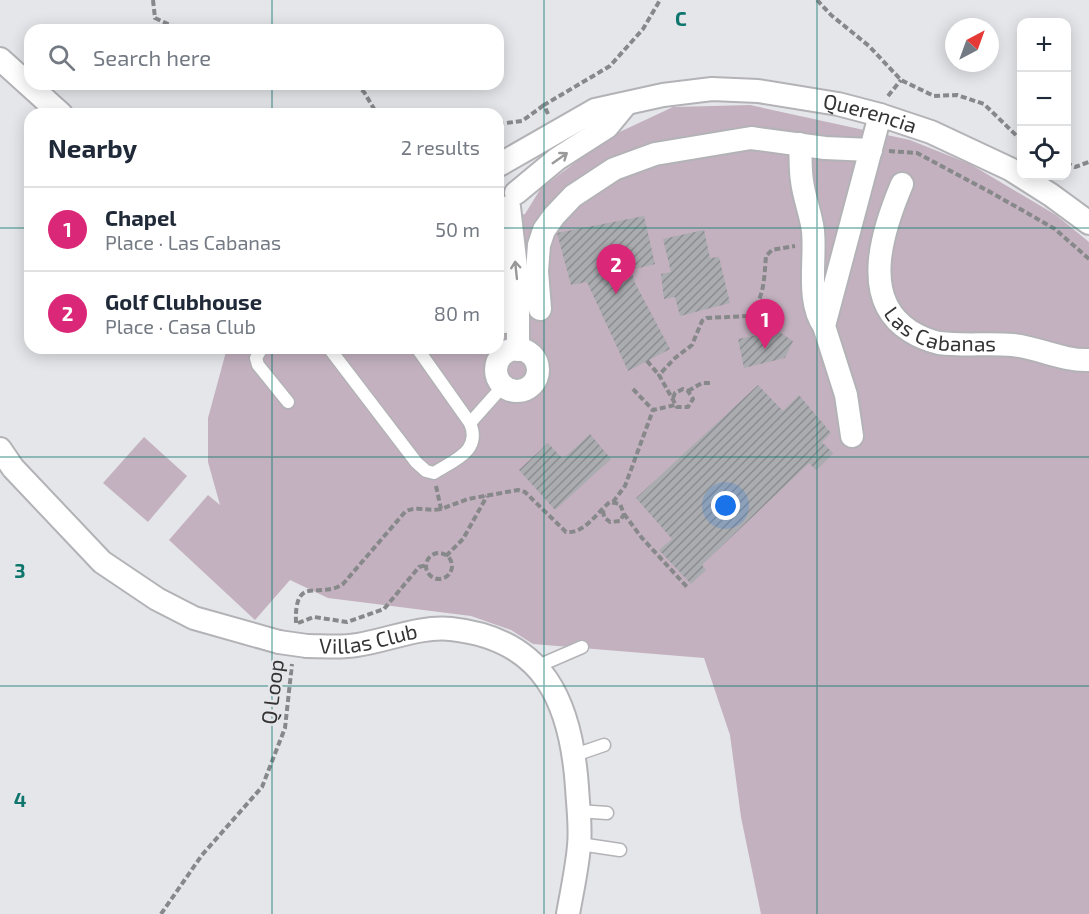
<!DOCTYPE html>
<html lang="en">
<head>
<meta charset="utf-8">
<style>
  body { margin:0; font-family:"Exo 2",sans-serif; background:#f6f6f7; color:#1f2937 }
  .controls { position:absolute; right:18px; top:18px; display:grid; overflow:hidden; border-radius:12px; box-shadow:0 3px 15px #0003 }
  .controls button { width:54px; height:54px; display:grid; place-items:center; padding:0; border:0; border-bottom:2px solid #e0e1e3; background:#fff; color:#1f2937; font:30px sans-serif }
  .compass { position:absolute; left:945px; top:18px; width:54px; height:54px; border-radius:50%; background:#fff; box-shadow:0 3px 15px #0003; rotate:41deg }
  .you { position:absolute; left:726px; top:506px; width:21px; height:21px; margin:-15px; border:4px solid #fff; border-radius:50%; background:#1a73e8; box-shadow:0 0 0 9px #1a73e833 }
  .badge { display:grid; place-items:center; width:39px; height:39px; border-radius:50%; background:#db2777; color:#fff; font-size:20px; font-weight:700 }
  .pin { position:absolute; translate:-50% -50px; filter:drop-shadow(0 2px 3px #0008) }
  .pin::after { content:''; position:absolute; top:32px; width:21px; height:18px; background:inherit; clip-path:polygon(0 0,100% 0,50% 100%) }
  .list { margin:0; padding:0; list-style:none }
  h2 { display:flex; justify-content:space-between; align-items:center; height:78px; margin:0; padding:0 24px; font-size:26px }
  h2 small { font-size:20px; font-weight:400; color:#747a83 }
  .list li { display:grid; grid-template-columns:39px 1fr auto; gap:18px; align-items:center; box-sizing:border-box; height:84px; padding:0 24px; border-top:2px solid #e0e1e3 }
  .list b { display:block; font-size:22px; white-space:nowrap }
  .list p { margin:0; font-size:20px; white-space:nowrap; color:#747a83 }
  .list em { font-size:20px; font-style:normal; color:#747a83 }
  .icon { flex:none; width:33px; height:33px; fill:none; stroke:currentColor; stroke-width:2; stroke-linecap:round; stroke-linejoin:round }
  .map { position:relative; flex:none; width:1089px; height:914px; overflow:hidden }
  .search { position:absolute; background:#fff; box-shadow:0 3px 15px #0003; left:24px; top:24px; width:480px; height:66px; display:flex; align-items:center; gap:15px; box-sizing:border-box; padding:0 21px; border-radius:18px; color:#747a83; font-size:22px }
  .panel { position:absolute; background:#fff; box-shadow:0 3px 15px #0003; left:24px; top:108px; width:480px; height:246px; border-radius:18px }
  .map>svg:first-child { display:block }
  .grass { fill:#c3b1bf }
  .building { fill:url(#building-hatch) }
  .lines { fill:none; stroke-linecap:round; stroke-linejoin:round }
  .service-casing { stroke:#b3b3b7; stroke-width:15 }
  .minor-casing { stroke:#b3b3b7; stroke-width:26 }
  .path { stroke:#87888a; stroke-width:4; stroke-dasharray:6 3; stroke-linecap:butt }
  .service { stroke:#fff; stroke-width:12 }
  .minor { stroke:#fff; stroke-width:22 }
  .minor-bridge-casing { stroke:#b3b3b7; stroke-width:26; stroke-linecap:butt }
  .minor-bridge { stroke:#fff; stroke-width:22 }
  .oneway { stroke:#9a9a9a }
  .grid { fill:none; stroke:#0f766e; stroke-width:1.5; stroke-opacity:0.55 }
  .labels { text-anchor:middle; stroke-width:5; stroke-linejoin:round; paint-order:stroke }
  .street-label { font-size:21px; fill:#343435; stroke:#e5e6ea }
  .grid-label { font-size:20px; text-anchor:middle; font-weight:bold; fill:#0f766e; stroke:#e5e6ea; stroke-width:5; stroke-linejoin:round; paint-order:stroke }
</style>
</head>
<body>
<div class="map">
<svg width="1089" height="914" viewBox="0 0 1089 914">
  <defs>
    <pattern id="building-hatch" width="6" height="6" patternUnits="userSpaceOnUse" patternTransform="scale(1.5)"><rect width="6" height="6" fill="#aaacb0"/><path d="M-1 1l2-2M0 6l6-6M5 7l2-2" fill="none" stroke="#8b8d90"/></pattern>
  </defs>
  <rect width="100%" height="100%" fill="#e5e6ea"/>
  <!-- grass -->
  <g class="grass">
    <polygon points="750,105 910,140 970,164 1056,215 1089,242 1089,914 761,914 741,817 730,735 704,658 533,644 511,630 471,616 328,598 290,580 255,620 169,540 208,495 220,505 208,462 208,418 227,348 498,348 498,222 525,214 541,188 611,136 673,107"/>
    <polygon points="144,437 187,476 148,522 103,483"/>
  </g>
  <!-- building -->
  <g class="building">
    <polygon points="644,216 655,264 631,270 635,283 670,349 628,371 587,282 571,285 557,233"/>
    <polygon points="704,230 710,258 719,257 730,303 680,316 675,297 664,299 661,274 671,272 663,239"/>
    <polygon points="778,331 793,341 785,358 744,368 738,339"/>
    <polygon points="758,385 783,411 799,395 831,433 822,442 833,453 816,470 809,463 702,565 706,570 691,584 659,550 672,539 636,498"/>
    <polygon points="590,434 611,459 555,510 519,470 548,443 563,459"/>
  </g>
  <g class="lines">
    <!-- service casing -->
    <g class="service-casing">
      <g id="service">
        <polyline points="262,348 256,358 258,365 288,402"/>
        <path d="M329 348 416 462 426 471 434 473C454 460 482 451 470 423L417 348"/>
        <polyline points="470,423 503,386"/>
        <polyline points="538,666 582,647"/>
        <polyline points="575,755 604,745"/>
        <polyline points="578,811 607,813"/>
        <polyline points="580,844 620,850"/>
      </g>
    </g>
    <!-- minor casing -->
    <g class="minor-casing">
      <g id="minor">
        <polyline points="0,59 61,114"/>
        <path d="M800 144C801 156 800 169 802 181 804 198 811 214 813 231 816 260 806 301 824 326"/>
        <path id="s1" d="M499 165 595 110 663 95 712 89 758 91 838 104 880 115 931 132 1010 169 1051 195 1089 223"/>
        <path id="s2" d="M902 184C883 229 859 299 910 331 918 336 930 341 939 343 963 346 989 343 1013 345 1040 348 1062 361 1089 360"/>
        <polyline points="516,193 557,159 607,127 626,104"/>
        <polyline points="509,207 518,285 518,350"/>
        <polyline points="498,252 504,322"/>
        <polyline points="540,309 537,271 539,245 544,230 554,216 573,196 614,169 655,154 751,138 825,148 871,150"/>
        <circle cx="517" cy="370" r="21"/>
        <polyline points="852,436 846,395 824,326 880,115"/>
        <polyline points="0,449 13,468 102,562 157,599 194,618 279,642"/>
        <path id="s3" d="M307 646C323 646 341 648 357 645 389 640 419 626 451 629 545 639 571 703 577 787 578 806 581 827 579 846 577 869 572 891 568 914"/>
      </g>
    </g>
    <!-- path -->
    <g class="path">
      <polyline points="153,0 155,18 181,30"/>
      <polyline points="817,0 831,15 869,46 901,80 934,96 957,95 984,104 1022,141"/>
      <polyline points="355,84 364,92 377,114"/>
      <polyline points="888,96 901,80"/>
      <polyline points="548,114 544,105 610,66 643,29 660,0"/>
      <polyline points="498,124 522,121 544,105"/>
      <polyline points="889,151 917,153 992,193 1055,229 1089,259"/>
      <polyline points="1066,163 1075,167 1089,162"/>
      <polyline points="647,361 659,375"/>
      <polyline points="633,389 653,410 675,405"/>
      <polyline points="688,391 702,383 712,383"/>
      <path d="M673 398 675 393 683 389 688 391 693 399 688 407H677L659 375 675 358 692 345 702 321 707 318 748 316C765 299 764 278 766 256L772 250 795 246"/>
      <path d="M436 486 441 509 468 499 518 490 525 492 566 532C585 534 597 512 610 502L620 504 624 514 620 521 610 522 604 517 603 510"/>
      <polyline points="613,502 625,486 653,410"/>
      <polyline points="624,514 642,538 687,587"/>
      <circle cx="439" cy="566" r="13"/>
      <polyline points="446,556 463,539 487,496"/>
      <path d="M296 623C294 573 320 600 343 584L405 512C415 505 429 512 441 509"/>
      <polyline points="298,623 314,617 347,622 384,609 419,567 427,565"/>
      <polyline points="161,914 202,855 262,787 285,728 292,664"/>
    </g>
    <!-- service -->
    <use href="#service" class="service"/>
    <!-- minor -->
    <use href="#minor" class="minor"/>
    <!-- minor-bridge casing -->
    <g class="minor-bridge-casing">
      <polyline id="minor-bridge" points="279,642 307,646"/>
    </g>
    <!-- minor-bridge -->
    <use href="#minor-bridge" class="minor-bridge"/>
  </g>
  <!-- one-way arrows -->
  <defs><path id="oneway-shaft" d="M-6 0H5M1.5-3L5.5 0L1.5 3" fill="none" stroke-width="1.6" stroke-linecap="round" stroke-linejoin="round" transform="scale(1.5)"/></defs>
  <g class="oneway">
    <use href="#oneway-shaft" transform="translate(560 158) rotate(-35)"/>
    <use href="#oneway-shaft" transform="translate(516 270) rotate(-96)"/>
  </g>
  <!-- grid -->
  <path class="grid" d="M272 0V30M544 0V914M817 0V914M272 84V114M0 228H30M498 228H1089M272 348V914M0 457H1089M0 686H1089"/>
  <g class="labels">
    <!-- street labels -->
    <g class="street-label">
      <text dy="7" stroke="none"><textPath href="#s1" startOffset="390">Querencia</textPath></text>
      <text dy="7" stroke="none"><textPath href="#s2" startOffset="190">Las Cabanas</textPath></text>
      <text dy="7" stroke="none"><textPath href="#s3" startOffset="62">Villas Club</textPath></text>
      <text transform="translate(273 692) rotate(-83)" y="7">Q Loop</text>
    </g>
  </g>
  <g class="grid-label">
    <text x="681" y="26">C</text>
    <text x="20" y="578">3</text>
    <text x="20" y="807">4</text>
  </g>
</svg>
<div class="controls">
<button>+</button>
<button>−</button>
<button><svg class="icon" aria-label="locate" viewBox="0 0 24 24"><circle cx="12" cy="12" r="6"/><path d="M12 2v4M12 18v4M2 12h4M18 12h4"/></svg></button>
</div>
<svg class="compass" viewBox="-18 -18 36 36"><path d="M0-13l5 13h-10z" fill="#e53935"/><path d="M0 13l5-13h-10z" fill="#747a83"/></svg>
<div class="you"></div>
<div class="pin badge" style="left:765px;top:349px">1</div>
<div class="pin badge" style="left:616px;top:294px">2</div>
<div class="search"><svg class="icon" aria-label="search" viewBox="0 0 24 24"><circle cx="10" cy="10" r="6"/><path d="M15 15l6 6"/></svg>Search here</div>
<section class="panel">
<h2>Nearby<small>2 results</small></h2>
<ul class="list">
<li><span class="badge">1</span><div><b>Chapel</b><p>Place · Las Cabanas</p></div><em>50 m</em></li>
<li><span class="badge">2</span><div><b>Golf Clubhouse</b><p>Place · Casa Club</p></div><em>80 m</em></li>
</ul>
</section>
</div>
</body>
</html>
